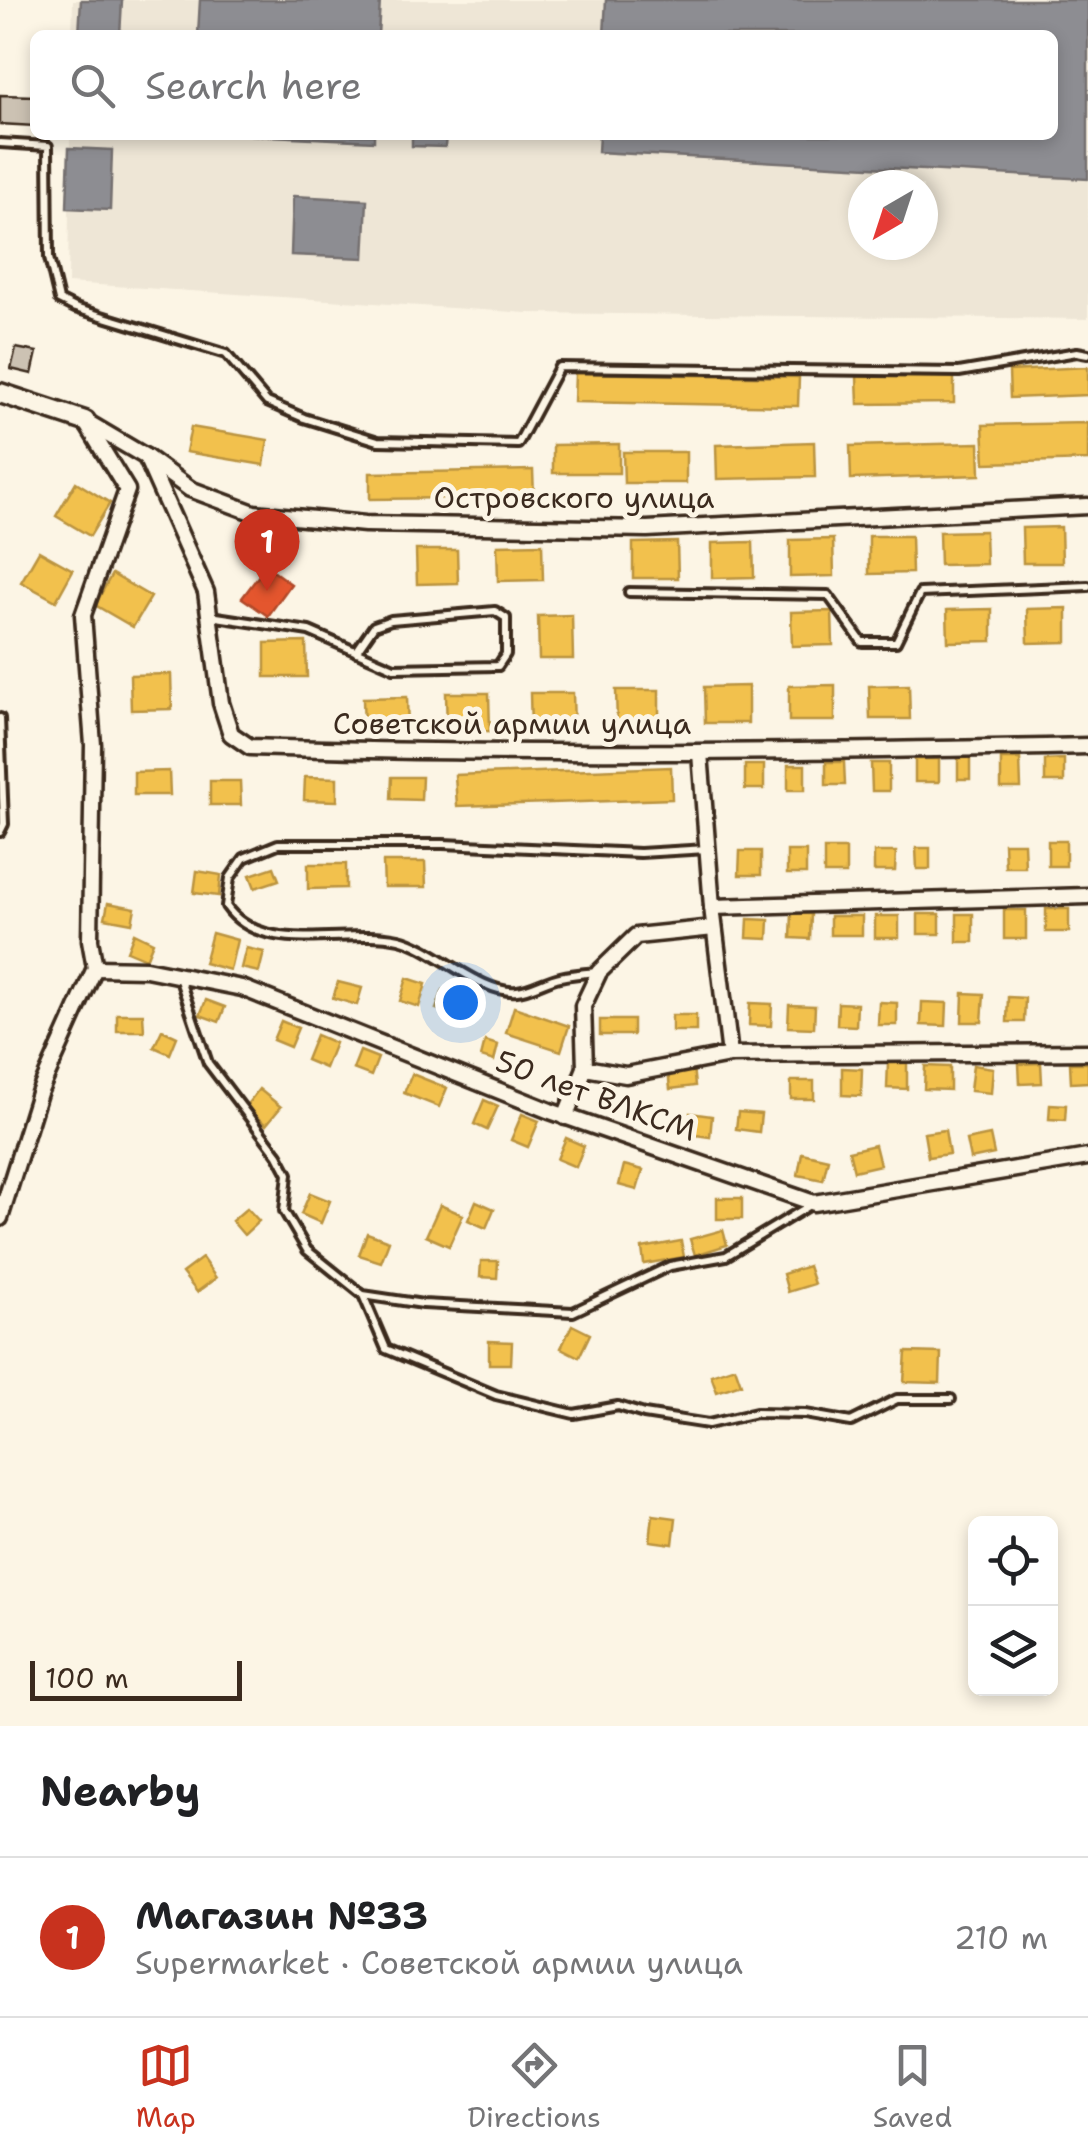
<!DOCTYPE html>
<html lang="en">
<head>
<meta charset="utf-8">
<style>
  body { margin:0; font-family:"Shantell Sans",sans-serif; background:#f2f2f2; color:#202124 }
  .controls { position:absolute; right:30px; bottom:30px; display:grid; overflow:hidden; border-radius:15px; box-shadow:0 5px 15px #0003 }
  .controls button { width:90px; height:90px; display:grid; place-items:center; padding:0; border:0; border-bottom:2px solid #e0e0e0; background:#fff; color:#202124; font:50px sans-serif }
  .compass { position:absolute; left:848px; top:170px; width:90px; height:90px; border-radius:50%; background:#fff; box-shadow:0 5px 15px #0003; rotate:219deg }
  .scale { position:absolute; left:30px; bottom:25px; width:212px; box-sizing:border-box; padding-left:10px; border:5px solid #3b2a1e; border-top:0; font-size:28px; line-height:35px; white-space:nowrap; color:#3b2a1e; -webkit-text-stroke:8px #fcf5e5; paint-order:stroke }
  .you { position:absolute; left:460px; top:1002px; width:35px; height:35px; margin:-25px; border:8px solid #fff; border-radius:50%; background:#1a73e8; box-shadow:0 0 0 15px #1a73e833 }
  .badge { display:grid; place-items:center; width:65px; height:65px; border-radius:50%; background:#c8321e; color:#fff; font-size:32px; font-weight:700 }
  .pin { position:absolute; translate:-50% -82px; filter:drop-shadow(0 2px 5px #0008) }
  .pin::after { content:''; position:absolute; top:52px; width:35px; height:30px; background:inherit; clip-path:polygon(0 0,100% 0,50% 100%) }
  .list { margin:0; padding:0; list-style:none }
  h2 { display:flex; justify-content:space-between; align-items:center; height:130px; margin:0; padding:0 40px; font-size:42px }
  h2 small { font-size:32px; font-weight:400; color:#757577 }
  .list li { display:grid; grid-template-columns:65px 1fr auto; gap:30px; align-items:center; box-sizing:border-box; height:160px; padding:0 40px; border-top:2px solid #e0e0e0 }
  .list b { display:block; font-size:38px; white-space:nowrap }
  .list p { margin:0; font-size:32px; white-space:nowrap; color:#757577 }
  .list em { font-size:32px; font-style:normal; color:#757577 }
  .icon { flex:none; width:55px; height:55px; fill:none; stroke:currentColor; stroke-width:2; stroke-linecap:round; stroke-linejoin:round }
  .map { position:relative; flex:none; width:1088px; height:1726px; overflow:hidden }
  .search { position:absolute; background:#fff; box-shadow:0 5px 15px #0003; left:30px; right:30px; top:30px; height:110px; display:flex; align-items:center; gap:25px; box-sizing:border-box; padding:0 35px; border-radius:15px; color:#757577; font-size:38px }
  .sheet { height:290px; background:#fff }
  nav { display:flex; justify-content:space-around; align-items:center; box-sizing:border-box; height:140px; border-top:2px solid #e0e0e0; background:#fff; font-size:28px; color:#757577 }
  nav a { display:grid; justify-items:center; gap:5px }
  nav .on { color:#c8321e }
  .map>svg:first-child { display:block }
  .built { fill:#eee6d6; fill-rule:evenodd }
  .homes { fill:#f2c14e; stroke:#bb9440; stroke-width:2.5 }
  .shops { fill:#e4572e; stroke:#b14a29; stroke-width:2.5 }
  .industry { fill:#8d8d92; stroke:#746f6f; stroke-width:2.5 }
  .building { fill:#ccc2b3; stroke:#3b2a1e; stroke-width:2.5 }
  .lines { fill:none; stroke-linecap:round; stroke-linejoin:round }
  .service-casing { stroke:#3b2a1e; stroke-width:14 }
  .minor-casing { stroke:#3b2a1e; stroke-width:21 }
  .tertiary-casing { stroke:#3b2a1e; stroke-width:25 }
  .service { stroke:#fcf5e5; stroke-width:6 }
  .minor { stroke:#fcf5e5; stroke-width:14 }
  .tertiary { stroke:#fcf5e5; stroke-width:18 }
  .labels { text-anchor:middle; stroke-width:10; stroke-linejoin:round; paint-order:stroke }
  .street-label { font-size:30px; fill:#3b2a1e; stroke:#fcf5e5 }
</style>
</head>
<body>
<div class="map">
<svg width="1088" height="1726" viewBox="0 0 1088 1726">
  <rect width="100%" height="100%" fill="#fcf5e5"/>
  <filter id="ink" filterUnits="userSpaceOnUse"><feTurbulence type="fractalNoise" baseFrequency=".01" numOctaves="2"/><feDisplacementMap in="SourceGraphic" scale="20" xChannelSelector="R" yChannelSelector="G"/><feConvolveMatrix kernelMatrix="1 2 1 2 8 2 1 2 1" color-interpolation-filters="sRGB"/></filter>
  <g filter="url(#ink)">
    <!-- built -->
    <path class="built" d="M73 0H1088V319L527 313 68 283 70 135H1053V35H72ZM863 185H923V245H863Z"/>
    <!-- homes -->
    <g class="homes">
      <polygon points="1088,367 1088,395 1010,398 1009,371"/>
      <polygon points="575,373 799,377 798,406 574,402"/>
      <polygon points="954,375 954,403 858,404 857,376"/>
      <polygon points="1088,423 1088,460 985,463 983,425"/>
      <polygon points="191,427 268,440 264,465 186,452"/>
      <polygon points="814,442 815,477 717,479 716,445"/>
      <polygon points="979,443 980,475 851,479 850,446"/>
      <polygon points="619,444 619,473 553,473 553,445"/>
      <polygon points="623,452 686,452 686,483 624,483"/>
      <polygon points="533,470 534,497 370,499 370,473"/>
      <polygon points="76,482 110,503 90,536 56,516"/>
      <polygon points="1061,527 1062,563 1023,563 1022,528"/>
      <polygon points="985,531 986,564 940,565 939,532"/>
      <polygon points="869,536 911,536 912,573 869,574"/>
      <polygon points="833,539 834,576 790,577 790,540"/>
      <polygon points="677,542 678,578 633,578 633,543"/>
      <polygon points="753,542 754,577 712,578 712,543"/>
      <polygon points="542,544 543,580 498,581 497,545"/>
      <polygon points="416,550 457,550 458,583 417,584"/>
      <polygon points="39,551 73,570 56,601 21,582"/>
      <polygon points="112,574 151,597 133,627 95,605"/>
      <polygon points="1067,608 1067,642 1028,643 1027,609"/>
      <polygon points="992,609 992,641 948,642 947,610"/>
      <polygon points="832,611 833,645 792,646 791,612"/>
      <polygon points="572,615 573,659 539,659 538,616"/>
      <polygon points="306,642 307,677 265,677 265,643"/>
      <polygon points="171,674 172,709 131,710 130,675"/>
      <polygon points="835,685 835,721 789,721 789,686"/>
      <polygon points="909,685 910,719 870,719 869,686"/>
      <polygon points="748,686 748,723 705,723 704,687"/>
      <polygon points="616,690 659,690 659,723 617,723"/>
      <polygon points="446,693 489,693 490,731 447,732"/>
      <polygon points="530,693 573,693 574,728 531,729"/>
      <polygon points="407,697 408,731 364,732 363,698"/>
      <rect x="958" y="754" width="12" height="25"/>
      <rect x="915" y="759" width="24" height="23"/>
      <polygon points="1001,759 1020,759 1021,788 1001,788"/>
      <polygon points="1064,759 1064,782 1045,782 1045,760"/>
      <polygon points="826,762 844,762 845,785 826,785"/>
      <polygon points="871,763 889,763 889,791 872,791"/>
      <rect x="745" y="765" width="19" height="24"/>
      <rect x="788" y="765" width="17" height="25"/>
      <polygon points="671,767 672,799 457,806 455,775"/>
      <polygon points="169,771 170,795 134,795 134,772"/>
      <polygon points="305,777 337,778 337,801 304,800"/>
      <polygon points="392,777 422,777 421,800 391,799"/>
      <polygon points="210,781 240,781 241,805 210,805"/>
      <rect x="1048" y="841" width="18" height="25"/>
      <polygon points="1004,843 1024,843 1025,867 1005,867"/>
      <polygon points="916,848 930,848 930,869 917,869"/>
      <rect x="824" y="849" width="22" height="25"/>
      <polygon points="740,851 761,851 761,875 739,875"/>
      <rect x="787" y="851" width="19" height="23"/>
      <polygon points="874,852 896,852 895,871 874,871"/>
      <polygon points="383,862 425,862 426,887 384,887"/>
      <polygon points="308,864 346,864 346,888 308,889"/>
      <polygon points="274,867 279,880 255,888 250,875"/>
      <polygon points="197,871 221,875 219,896 194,893"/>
      <polygon points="108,903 135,908 132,923 105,918"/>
      <rect x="1046" y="909" width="23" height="23"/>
      <rect x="1004" y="910" width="22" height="29"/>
      <polygon points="792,913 811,914 810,939 791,938"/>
      <rect x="918" y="914" width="22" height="20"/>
      <rect x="957" y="914" width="16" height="28"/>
      <rect x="830" y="916" width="32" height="19"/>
      <rect x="875" y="916" width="24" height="22"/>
      <polygon points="748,919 769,920 768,939 747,938"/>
      <polygon points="134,933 153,942 146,959 127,951"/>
      <polygon points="212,933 237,940 230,970 204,963"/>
      <polygon points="246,948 264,952 259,972 241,968"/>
      <polygon points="407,978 426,984 419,1007 400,1001"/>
      <polygon points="338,982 362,988 357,1005 333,998"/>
      <polygon points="443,990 459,995 452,1014 436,1009"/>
      <polygon points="963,993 984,994 982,1022 962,1022"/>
      <polygon points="1008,997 1025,998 1024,1022 1007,1022"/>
      <polygon points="206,1000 225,1007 219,1022 200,1015"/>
      <polygon points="879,1002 897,1003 897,1025 878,1025"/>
      <polygon points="922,1002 947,1003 946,1026 921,1025"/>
      <polygon points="750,1003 772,1004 771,1026 749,1025"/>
      <polygon points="838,1003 857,1004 856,1026 837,1025"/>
      <polygon points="789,1005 815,1006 814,1028 788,1027"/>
      <polygon points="514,1007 569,1026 561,1051 506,1033"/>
      <polygon points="117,1014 143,1014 144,1031 117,1031"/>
      <rect x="672" y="1015" width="24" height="16"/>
      <rect x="600" y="1020" width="33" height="15"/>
      <polygon points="281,1021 298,1028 290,1047 273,1040"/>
      <polygon points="162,1030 177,1037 170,1054 154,1047"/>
      <polygon points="316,1035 335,1043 325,1068 306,1060"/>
      <polygon points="485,1041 498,1045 494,1061 481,1057"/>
      <polygon points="360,1051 378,1058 371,1076 353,1069"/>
      <polygon points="888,1063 907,1063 907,1089 887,1088"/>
      <polygon points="1041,1063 1042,1083 1020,1084 1019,1064"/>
      <polygon points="1070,1063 1088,1063 1088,1082 1071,1083"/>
      <polygon points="973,1065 993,1068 991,1093 970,1091"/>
      <polygon points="925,1066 950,1067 950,1090 924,1089"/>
      <polygon points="693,1067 695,1086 670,1089 668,1070"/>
      <polygon points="842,1068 862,1069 861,1096 842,1095"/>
      <polygon points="412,1074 447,1088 439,1107 404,1093"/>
      <rect x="791" y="1081" width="23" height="18"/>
      <polygon points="259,1089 281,1107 266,1125 245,1107"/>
      <polygon points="484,1100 498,1106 487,1130 474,1124"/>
      <polygon points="1050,1104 1066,1105 1065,1120 1049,1119"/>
      <polygon points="738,1112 761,1114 759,1132 736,1129"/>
      <polygon points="690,1113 712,1116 710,1137 688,1134"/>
      <polygon points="522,1114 539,1121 528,1147 511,1140"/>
      <polygon points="945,1130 949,1154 928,1157 924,1133"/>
      <polygon points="990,1135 994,1154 970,1159 966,1140"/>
      <polygon points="566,1138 584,1146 576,1167 557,1159"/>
      <polygon points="875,1145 880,1165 854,1171 849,1151"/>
      <polygon points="802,1153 828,1159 823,1180 798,1175"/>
      <polygon points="624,1165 643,1170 637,1190 619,1185"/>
      <polygon points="310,1193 330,1201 321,1223 301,1214"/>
      <rect x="717" y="1198" width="25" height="21"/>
      <polygon points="476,1201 494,1209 486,1228 468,1220"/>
      <polygon points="440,1205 463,1215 449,1246 426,1236"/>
      <polygon points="247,1208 259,1221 244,1235 232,1221"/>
      <polygon points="723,1230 727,1245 695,1255 690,1239"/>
      <polygon points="367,1233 389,1241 381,1262 359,1255"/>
      <polygon points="681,1241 684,1257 644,1264 642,1248"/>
      <polygon points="202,1258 216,1278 197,1292 182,1273"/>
      <polygon points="481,1261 498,1261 497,1278 480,1277"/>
      <polygon points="808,1266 814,1284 788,1292 783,1274"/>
      <polygon points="572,1325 590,1334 579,1357 561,1348"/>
      <polygon points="489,1341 512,1342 511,1364 489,1364"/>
      <polygon points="906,1352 941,1353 940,1383 904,1382"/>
      <polygon points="735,1367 741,1384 717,1392 711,1375"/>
      <polygon points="653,1515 676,1518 673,1544 650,1541"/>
    </g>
    <!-- shops -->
    <polygon class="shops" points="266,566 291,584 268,616 242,598"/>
    <!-- industry -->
    <g class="industry">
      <polygon points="81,0 122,0 120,35 79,35"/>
      <polygon points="200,0 380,0 378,35 198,35"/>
      <polygon points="606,0 1088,0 1088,179 598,152 599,135 1053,135 1053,35 604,35"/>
      <polygon points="250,135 374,135 374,141"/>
      <polygon points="412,135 446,135 445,147 412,146"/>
      <polygon points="69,148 112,150 110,210 67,208"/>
      <polygon points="293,196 367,200 364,258 291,255"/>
    </g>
    <!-- building -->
    <g class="building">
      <polygon points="0,95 35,96 35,126 0,124"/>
      <polygon points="16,348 37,352 32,374 11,369"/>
    </g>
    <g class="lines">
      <!-- service casing -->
      <g class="service-casing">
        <g id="service">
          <polyline points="0,143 48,146 49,258 59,300 75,308 226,354 267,402 304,418 378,441 518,444 559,367 959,372 1077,352 1088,354"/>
          <polyline points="629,592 828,595 862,642 896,642 920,593 1088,586"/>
          <polyline points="210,616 309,631 394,668 498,666 506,654 506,618 495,611 391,620 374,626 356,652"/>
          <polyline points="0,718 4,824 0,832"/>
          <path d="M598 972C586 973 572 974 560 977 546 980 531 990 517 991 482 995 434 947 399 939 345 927 262 958 226 906L230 878 244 858 278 844H443L640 853 707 849"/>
          <polyline points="179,977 208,1063 278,1155 288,1174 284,1211 307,1250 363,1295 423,1304 573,1312 670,1266 726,1256 812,1204"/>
          <polyline points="363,1295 386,1349 496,1395 574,1414 618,1406 644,1414 708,1424 756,1413 805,1414 851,1422 897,1399 951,1399"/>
        </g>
      </g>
      <!-- minor casing -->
      <g class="minor-casing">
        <g id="minor">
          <polyline points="85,421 146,457 190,489 254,513 365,524 647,529 1088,506"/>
          <path d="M146 457 206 592 221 703 231 734 250 747C530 756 809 752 1088 746"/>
          <polyline points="700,753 712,907 730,1055"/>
          <polyline points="712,907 1088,896"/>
          <polyline points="95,968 146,969 242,988 550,1111 814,1203 1088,1157"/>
          <polyline points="585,1068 626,1075 730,1055 1088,1052"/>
          <polyline points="565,1117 585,1068 583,1006 599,972 636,936 714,928"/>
          <polyline points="0,1218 39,1093 95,968 90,940 93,745 83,615 127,490 88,426"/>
        </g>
      </g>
      <!-- tertiary casing -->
      <g class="tertiary-casing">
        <polyline id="tertiary" points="0,393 85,421"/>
      </g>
      <!-- service -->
      <use href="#service" class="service"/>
      <!-- minor -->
      <use href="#minor" class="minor"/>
      <!-- tertiary -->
      <use href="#tertiary" class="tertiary"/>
    </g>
  </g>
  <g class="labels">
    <!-- street labels -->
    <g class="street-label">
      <text x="574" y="508">Островского улица</text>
      <text x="512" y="734">Советской армии улица</text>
      <text transform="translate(596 1096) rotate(20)" y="10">50 лет ВЛКСМ</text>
    </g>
  </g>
</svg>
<div class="controls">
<button><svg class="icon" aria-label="locate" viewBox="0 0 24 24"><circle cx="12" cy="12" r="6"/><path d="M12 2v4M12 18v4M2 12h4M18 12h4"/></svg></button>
<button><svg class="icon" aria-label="layers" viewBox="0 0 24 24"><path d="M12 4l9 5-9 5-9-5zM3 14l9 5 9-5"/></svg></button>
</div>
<svg class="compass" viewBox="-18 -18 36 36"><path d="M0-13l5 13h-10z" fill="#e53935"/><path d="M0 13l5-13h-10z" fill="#757577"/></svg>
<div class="scale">100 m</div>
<div class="you"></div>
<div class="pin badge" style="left:267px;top:591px">1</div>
<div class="search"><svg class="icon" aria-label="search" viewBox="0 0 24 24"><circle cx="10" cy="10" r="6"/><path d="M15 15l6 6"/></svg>Search here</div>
</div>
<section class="sheet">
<h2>Nearby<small></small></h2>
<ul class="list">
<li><span class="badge">1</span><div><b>Магазин №33</b><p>Supermarket · Советской армии улица</p></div><em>210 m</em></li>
</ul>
</section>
<nav>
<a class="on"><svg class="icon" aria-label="map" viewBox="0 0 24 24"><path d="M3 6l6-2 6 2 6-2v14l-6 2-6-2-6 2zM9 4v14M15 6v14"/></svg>Map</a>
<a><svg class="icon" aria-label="directions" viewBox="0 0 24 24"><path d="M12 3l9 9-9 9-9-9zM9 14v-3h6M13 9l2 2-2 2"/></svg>Directions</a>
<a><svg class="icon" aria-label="saved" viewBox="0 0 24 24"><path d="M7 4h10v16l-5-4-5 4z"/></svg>Saved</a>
</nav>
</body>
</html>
